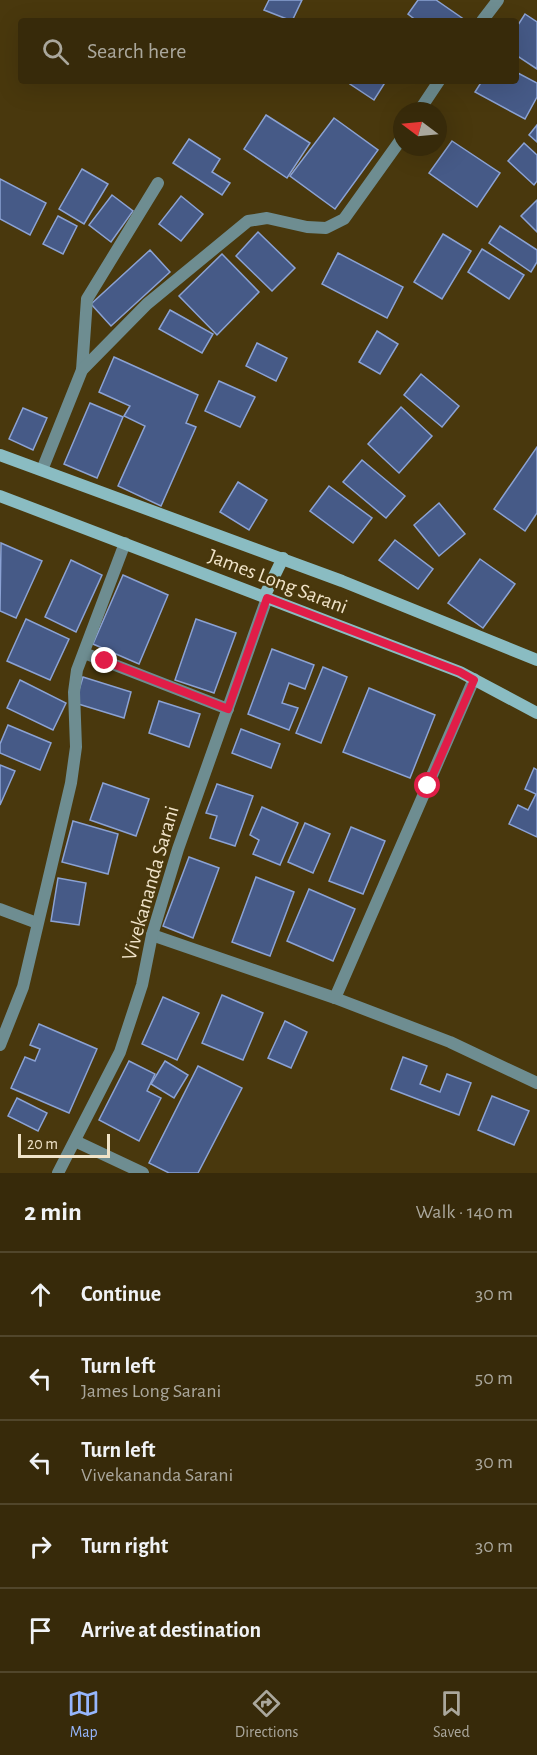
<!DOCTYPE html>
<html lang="en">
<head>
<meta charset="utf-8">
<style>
  body { margin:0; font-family:"Alegreya Sans",sans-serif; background:#423618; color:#f1f3f6 }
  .compass { position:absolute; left:393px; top:102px; width:54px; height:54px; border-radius:50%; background:#372a0a; box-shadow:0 6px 24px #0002; rotate:286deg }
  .scale { position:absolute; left:18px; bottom:15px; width:92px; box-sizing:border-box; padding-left:6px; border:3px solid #f0e3c8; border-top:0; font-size:16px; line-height:21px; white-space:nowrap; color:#f0e3c8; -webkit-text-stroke:4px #49380d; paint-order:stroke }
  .stop { position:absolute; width:18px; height:18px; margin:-14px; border:4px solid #e11d48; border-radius:50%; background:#fff }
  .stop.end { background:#e11d48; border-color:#fff; box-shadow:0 2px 6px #0008 }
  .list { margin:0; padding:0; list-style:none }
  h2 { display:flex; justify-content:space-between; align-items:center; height:78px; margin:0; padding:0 24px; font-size:26px }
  h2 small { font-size:20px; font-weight:400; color:#aaa79c }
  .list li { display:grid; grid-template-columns:39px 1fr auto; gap:18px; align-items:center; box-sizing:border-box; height:84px; padding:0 24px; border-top:2px solid #51462b }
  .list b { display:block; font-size:22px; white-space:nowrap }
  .list p { margin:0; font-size:20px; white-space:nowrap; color:#aaa79c }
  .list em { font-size:20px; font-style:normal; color:#aaa79c }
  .icon { flex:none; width:33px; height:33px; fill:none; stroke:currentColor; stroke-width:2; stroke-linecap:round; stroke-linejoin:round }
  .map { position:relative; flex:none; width:537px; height:1173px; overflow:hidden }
  .search { position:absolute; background:#372a0a; box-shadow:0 6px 24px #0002; left:18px; right:18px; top:18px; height:66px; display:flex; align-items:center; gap:15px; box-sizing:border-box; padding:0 21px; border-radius:6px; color:#aaa79c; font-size:22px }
  .sheet { height:498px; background:#372a0a }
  nav { display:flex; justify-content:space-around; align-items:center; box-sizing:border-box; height:84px; border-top:2px solid #51462b; background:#372a0a; font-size:16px; color:#aaa79c }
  nav a { display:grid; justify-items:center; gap:3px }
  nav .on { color:#96b6fd }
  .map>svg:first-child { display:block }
  .building { fill:#465a87; stroke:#8ba2d4; stroke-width:1.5 }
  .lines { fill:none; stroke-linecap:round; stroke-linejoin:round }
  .minor { stroke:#6e8d91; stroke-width:12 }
  .secondary { stroke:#8abcc2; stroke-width:12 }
  .route { stroke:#e11d48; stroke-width:8 }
  .labels { text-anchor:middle; stroke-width:5; stroke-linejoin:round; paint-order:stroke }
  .street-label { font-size:21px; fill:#f0e3c8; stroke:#49380d }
</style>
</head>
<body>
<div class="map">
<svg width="537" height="1173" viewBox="0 0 537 1173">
  <rect width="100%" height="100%" fill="#49380d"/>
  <!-- building -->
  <g class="building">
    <polygon points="269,0 302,0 292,21 264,10"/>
    <polygon points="418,0 436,0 465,20 417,21 408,14"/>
    <polygon points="525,14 537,22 537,69 516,55 516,28"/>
    <polygon points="516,72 537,83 537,97 525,119 475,92 482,81 516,81"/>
    <polygon points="352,81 386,81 374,100 350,84"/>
    <polygon points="266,115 310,143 287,178 244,149"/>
    <polygon points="334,118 378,150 335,209 290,176"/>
    <polygon points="537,125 537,142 529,135"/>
    <polygon points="189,139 220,159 212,172 230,183 222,195 173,163"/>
    <polygon points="452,141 500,173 477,207 429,173"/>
    <polygon points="524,143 537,155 537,181 534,185 508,161"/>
    <polygon points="82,169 108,184 84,224 59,209"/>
    <polygon points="0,179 46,203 30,235 0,219"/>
    <polygon points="112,195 133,211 111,242 89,225"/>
    <polygon points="181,196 203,214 181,241 159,224"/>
    <polygon points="537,200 537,232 521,216"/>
    <polygon points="58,216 77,226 63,254 43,244"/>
    <polygon points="500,226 537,250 537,262 531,272 489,243"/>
    <polygon points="258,232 295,268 272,291 236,256"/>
    <polygon points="443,234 471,251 442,299 414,282"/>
    <polygon points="482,249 524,275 509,299 468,272"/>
    <polygon points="150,250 170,272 111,326 91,304"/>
    <polygon points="338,253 403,287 387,318 322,284"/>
    <polygon points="222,254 259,292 217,335 179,296"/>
    <polygon points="170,310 213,334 202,353 159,329"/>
    <polygon points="377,331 398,344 380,374 359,362"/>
    <polygon points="257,343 287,358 276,381 246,366"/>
    <polygon points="114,357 198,395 186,423 196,427 161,506 118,486 145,426 124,416 130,406 99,392"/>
    <polygon points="421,374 459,406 442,427 404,395"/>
    <polygon points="219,381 255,397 240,427 205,411"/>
    <polygon points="90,403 123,417 97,478 64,464"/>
    <polygon points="401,407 432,436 399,473 368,444"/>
    <polygon points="23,408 47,418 33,450 9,439"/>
    <polygon points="537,447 537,513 525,531 494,509"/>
    <polygon points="362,460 405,496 386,518 343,482"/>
    <polygon points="238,482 267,500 249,530 220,512"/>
    <polygon points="329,486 372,518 353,543 310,511"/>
    <polygon points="439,503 465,534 439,556 414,525"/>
    <polygon points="395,540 433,569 418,589 379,560"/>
    <polygon points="1,543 42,561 16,618 0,611"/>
    <polygon points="480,559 515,584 483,628 448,603"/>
    <polygon points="71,560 102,575 76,632 45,617"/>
    <polygon points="123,575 168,595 139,664 93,644"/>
    <polygon points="26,619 69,639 50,680 7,661"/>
    <polygon points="196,619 236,633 214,693 175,680"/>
    <polygon points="272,649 314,665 305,689 289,683 282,703 298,708 289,730 248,714"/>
    <polygon points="323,667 347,677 321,743 296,733"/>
    <polygon points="83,677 131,692 124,718 75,703"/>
    <polygon points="20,680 66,703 53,730 7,708"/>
    <polygon points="369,688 435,715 410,778 343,752"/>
    <polygon points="159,701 200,714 189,747 149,733"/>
    <polygon points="8,725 51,743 40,770 0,753 0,744"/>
    <polygon points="241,729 280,744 271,768 232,753"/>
    <polygon points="0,765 15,771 0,805"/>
    <polygon points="534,768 537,770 537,837 509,824 518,805 528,810 536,794 525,789"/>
    <polygon points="103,783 149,799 136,836 90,820"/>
    <polygon points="217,784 253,796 235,846 210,838 217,816 206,813"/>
    <polygon points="262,807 298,823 280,865 253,854 259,840 250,835"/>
    <polygon points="73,821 118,834 108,874 62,862"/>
    <polygon points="305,823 330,834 313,873 288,862"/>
    <polygon points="351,827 385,841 363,894 329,881"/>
    <polygon points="189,857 219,868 193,938 163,926"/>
    <polygon points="256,877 294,892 270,956 232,942"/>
    <polygon points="58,878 86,883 79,925 51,921"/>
    <polygon points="309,889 355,909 333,961 287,941"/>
    <polygon points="222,995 263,1013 243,1060 202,1043"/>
    <polygon points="163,997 199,1013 177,1060 142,1044"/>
    <polygon points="285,1021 307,1032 291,1068 268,1058"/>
    <polygon points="39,1024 97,1049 69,1113 11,1088 25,1057 35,1061 40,1049 30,1045"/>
    <polygon points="403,1057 427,1066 420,1084 440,1092 447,1074 471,1083 459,1115 391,1089"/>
    <polygon points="129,1061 155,1074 147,1091 161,1098 139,1141 99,1120"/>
    <polygon points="165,1061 188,1075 174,1098 151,1084"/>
    <polygon points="198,1066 242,1088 198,1173 169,1173 149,1163"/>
    <polygon points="492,1096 529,1111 514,1145 478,1130"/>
    <polygon points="17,1098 47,1113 38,1131 8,1116"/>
  </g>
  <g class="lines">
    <!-- minor -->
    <g class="minor">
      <polyline points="482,21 498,0"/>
      <polyline points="419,111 439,81"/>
      <polyline points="82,370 87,299 158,183"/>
      <polyline points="42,470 82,370 147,304 248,221 267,218 307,227 326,228 344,219 402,138"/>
      <polyline points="84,653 228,709"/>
      <polyline points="0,909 37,923"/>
      <polyline points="152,935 335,998 450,1042 537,1083"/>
      <polyline points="335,998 474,679"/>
      <polyline points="0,1045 23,987 71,783 76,747 74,692 77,670 125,543"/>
      <polyline points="75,1141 143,1173"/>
      <polyline points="58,1173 120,1052 142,985 152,935 178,849 267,598"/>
    </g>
    <!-- secondary -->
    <g class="secondary">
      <polyline points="0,455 342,581 537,660"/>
      <polyline points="0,496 460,672 537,713"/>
      <polyline points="264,597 283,558"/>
    </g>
  </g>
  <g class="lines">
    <!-- route -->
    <polyline class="route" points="105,661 228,709 267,598 460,672 474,680 428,786"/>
  </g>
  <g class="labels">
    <!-- street labels -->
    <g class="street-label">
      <text transform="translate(278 581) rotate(21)" y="7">James Long Sarani</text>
      <text transform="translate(150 883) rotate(-74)" y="7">Vivekananda Sarani</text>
    </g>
  </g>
</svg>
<svg class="compass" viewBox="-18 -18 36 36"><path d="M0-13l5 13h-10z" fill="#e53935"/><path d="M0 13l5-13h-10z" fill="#aaa79c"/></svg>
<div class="scale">20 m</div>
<div class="stop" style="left:428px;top:786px"></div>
<div class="stop end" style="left:105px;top:661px"></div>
<div class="search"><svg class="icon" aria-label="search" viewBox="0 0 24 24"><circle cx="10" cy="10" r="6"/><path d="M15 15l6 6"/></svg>Search here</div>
</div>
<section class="sheet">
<h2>2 min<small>Walk · 140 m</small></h2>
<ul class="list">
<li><svg class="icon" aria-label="ahead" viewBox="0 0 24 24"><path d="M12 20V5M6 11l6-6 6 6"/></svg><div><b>Continue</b></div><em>30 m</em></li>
<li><svg class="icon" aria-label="left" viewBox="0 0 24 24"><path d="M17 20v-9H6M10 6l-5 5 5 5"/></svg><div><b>Turn left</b><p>James Long Sarani</p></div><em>50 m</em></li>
<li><svg class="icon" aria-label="left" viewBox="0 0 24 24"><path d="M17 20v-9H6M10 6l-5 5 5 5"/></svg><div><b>Turn left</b><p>Vivekananda Sarani</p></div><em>30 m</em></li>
<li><svg class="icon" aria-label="right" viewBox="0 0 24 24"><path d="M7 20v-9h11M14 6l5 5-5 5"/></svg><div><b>Turn right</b></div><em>30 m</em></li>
<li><svg class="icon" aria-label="arrive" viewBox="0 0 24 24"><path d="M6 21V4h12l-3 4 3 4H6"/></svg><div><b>Arrive at destination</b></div></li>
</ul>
</section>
<nav>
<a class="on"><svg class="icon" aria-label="map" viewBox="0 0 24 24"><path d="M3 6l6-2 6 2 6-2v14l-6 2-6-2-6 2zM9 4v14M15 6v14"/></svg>Map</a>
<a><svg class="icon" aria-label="directions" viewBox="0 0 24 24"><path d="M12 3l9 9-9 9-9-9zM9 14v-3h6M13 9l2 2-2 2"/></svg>Directions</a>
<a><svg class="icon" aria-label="saved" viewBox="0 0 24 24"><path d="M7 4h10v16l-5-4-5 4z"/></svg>Saved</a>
</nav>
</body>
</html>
